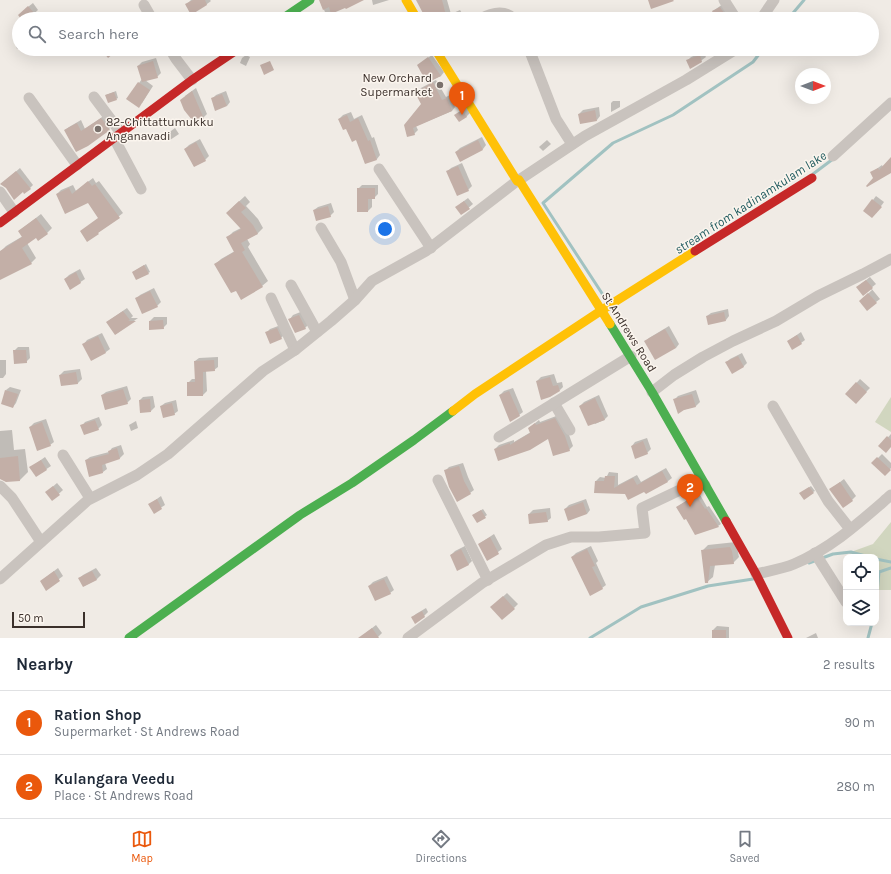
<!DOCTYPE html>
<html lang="en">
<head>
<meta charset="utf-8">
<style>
  body { margin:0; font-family:Karla,sans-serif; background:#f6f6f7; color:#1f2937 }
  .controls { position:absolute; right:12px; bottom:12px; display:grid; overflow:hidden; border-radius:8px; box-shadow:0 4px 16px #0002 }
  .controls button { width:36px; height:36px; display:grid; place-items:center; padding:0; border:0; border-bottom:1px solid #e0e1e3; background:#fff; color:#1f2937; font:20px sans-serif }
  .compass { position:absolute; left:795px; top:68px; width:36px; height:36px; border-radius:50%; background:#fff; box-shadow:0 4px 16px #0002; rotate:90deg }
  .scale { position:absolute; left:12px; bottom:10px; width:73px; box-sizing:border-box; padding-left:4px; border:2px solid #3b302b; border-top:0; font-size:11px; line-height:14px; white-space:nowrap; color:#3b302b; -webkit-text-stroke:3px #fbf5ee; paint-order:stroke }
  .you { position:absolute; left:385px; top:229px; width:14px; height:14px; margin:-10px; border:3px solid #fff; border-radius:50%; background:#1a73e8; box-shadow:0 0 0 6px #1a73e833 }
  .badge { display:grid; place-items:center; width:26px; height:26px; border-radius:50%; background:#ea580c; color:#fff; font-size:13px; font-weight:700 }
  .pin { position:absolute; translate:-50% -33px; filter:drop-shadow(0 1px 2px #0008) }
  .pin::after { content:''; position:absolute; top:21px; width:14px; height:12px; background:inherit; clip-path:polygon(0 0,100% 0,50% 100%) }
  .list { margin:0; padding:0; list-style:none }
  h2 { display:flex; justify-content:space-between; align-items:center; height:52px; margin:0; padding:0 16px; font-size:17px }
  h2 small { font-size:13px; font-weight:400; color:#747a83 }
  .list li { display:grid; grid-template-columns:26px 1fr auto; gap:12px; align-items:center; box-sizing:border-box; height:64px; padding:0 16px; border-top:1px solid #e0e1e3 }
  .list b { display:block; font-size:15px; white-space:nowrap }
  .list p { margin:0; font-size:13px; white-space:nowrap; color:#747a83 }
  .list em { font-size:13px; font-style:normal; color:#747a83 }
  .icon { flex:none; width:22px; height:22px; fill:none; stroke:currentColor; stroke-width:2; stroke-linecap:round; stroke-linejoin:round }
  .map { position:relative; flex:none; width:891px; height:638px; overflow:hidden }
  .search { position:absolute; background:#fff; box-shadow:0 4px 16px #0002; left:12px; right:12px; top:12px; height:44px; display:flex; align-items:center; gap:10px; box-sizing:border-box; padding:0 14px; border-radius:22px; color:#747a83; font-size:15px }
  .sheet { height:180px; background:#fff }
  nav { display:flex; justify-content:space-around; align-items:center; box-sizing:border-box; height:56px; border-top:1px solid #e0e1e3; background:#fff; font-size:11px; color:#747a83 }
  nav a { display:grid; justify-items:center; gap:2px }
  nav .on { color:#ea580c }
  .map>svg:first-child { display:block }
  .green { fill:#d1d6bf }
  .shadow { fill:#0003 }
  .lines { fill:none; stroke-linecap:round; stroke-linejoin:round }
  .stream { stroke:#a1c2c1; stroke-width:3 }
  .building { fill:#c3afa7 }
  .street { stroke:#c9c3be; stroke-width:11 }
  .fast { stroke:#4caf50; stroke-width:9 }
  .slow { stroke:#ffc107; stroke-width:9 }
  .jam { stroke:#c62828; stroke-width:9 }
  .poi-dot { fill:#7a716c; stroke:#fbf5ee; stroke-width:1.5 }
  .labels { text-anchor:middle; stroke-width:3; stroke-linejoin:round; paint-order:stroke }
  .poi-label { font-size:12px; fill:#3b302b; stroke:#fbf5ee; text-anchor:end }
  .street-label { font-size:12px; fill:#3b302b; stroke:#fbf5ee }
  .water-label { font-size:13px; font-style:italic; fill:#1f5a5e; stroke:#fbf5ee }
</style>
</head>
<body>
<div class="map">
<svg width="891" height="638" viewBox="0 0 891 638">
  <rect width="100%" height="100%" fill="#f0ebe5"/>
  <!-- green -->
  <g class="green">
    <polygon points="891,397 891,432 875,422"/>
    <polygon points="891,522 891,590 876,590 876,557 849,557 851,552 873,544"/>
  </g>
  <!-- shadow -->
  <g class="shadow">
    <polygon points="191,0 210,0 211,1 207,4 191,13 186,5"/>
    <polygon points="321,0 359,0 326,15 321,1"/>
    <polygon points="372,0 389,0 373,5"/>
    <polygon points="417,0 447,0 451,14 460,10 465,18 463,19 427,19"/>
    <polygon points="33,3 38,10 28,19 23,19 23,11"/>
    <polygon points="723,4 733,19 717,19 713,11"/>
    <polygon points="558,15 559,19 542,19 543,18"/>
    <polygon points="17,32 19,32 19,48 17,49 13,36"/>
    <polygon points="47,49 52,49 50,52"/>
    <polygon points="179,49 194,49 184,56"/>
    <polygon points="703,52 706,57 691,68 687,61 691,57"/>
    <polygon points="246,55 250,57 246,66 240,63 242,58"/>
    <polygon points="432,55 444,72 441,76 428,81 418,65"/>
    <polygon points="156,58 161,73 157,77 145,80 153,86 142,103 127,99 142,79 138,66 142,62"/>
    <polygon points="436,80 446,97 450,95 455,107 452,111 416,126 418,130 414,134 408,136 422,104 416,93 419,89"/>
    <polygon points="196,88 207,114 203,118 185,96"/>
    <polygon points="116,91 118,98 116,99 106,95"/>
    <polygon points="226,91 230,102 227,106 212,99 216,95"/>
    <polygon points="613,101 620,101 620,107 611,112 611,103"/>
    <polygon points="466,107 470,113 466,117 456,115"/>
    <polygon points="599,107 600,116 597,120 579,114 583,110"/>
    <polygon points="351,112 354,119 362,115 372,138 374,137 380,155 377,159 365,163 357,139 339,119 343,115"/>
    <polygon points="105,115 113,126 87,145 65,130 69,127 81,120 85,129"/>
    <polygon points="175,128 179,134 170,140 167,134"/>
    <polygon points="482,137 486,145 483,149 461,161 456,152 460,148"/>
    <polygon points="200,139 209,156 205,160 194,166 185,149 189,145"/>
    <polygon points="547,140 551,144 543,151 539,147"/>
    <polygon points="891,159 891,172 874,178 871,173 882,165 883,167"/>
    <polygon points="462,163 472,186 468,190 447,172 451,168"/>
    <polygon points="20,168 33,185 30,188 5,181"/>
    <polygon points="93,178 96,183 99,181 123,213 87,241 99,218 88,202 57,194 61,190 73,185 76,191"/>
    <polygon points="362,185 378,185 378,194 374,198 372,198 372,207 368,211 358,189"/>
    <polygon points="245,196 250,202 246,206 258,219 263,228 257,234 247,239 250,244 248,247 268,281 262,286 216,264 221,259 235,251 228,237 233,232 241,228 233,207"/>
    <polygon points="876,196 884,202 876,213 873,200"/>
    <polygon points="468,198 473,204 461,214 460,204"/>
    <polygon points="331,203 334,212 330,216 314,210 318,207"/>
    <polygon points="41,214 52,228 47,233 36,237 27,243 36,258 31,263 0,279 1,251 6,246 23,236 19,231"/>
    <polygon points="146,264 150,272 137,279 133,272"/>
    <polygon points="80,269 85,279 70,289 65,279 69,275"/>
    <polygon points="870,277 876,284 871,288 880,299 876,302 860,301 872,290 861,284"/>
    <polygon points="154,288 161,302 157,306 136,299 140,295"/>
    <polygon points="127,308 133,316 131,318 138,318 116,334 107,322"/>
    <polygon points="728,309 729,316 726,320 707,316 711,313"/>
    <polygon points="303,311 309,324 305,328 290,319 293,315"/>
    <polygon points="154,317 167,317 167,324 163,328 150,321"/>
    <polygon points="281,325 285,334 281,338 266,333 270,329"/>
    <polygon points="669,326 679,344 676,348 645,342 649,338"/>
    <polygon points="801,332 805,340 801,343 788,341"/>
    <polygon points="102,333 110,349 106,352 92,360 84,344 87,340"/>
    <polygon points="18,347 29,347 30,358 26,362 14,351"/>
    <polygon points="742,353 747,363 743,367 727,362 730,359"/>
    <polygon points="218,357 218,367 214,370 206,371 207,391 203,395 188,383 192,379 196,379 195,361 199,358"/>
    <polygon points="0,360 6,360 6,374 3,378 0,378"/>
    <polygon points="80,369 82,379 78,383 62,385 60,375 64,371"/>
    <polygon points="554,374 557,383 562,382 563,387 560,390 537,381 541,377"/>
    <polygon points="860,379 870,388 856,402 847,394"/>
    <polygon points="127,386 131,399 127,403 102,395 106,392"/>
    <polygon points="10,387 21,390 16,403 13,407 6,390"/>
    <polygon points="513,388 523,412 519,415 500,395 504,391"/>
    <polygon points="696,390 700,402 696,406 683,410 674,400 678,396"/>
    <polygon points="599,395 608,416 604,420 595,424 580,406 584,402"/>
    <polygon points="153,396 155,407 151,411 140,400 143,397"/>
    <polygon points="176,400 178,411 174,414 161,406 165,403"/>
    <polygon points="559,415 568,432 573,446 569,450 548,438 495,449 499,445 514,440 514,442 531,432 529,428 539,420 540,422"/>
    <polygon points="99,417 102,425 98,429 82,426 85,422"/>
    <polygon points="46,419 54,442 50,445 30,427 34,423"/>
    <polygon points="136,421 138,428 131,431 129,425"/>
    <polygon points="12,430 14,450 25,449 28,472 20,480 0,478 0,431"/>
    <polygon points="891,434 891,446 880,446"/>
    <polygon points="647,438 651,449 647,453 632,446 635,442"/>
    <polygon points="121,445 124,454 120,458 105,463 107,469 103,472 86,460 90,457 109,452 112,448"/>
    <polygon points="882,454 891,463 891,468 885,475 873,463"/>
    <polygon points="45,457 51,466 36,476 31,467"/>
    <polygon points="463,463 468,477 474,490 470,493 445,471 449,467"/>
    <polygon points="666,468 672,478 668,481 646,493 645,490 626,493 596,481 600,477 606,478 609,472 618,473 618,485 637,475 641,482"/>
    <polygon points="844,479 856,496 852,500 831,489"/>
    <polygon points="57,483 63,490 52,500 50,489"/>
    <polygon points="811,486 815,491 813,492 802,492"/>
    <polygon points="699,493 707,507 709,506 721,524 718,526 680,505"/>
    <polygon points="161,496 165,505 154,512 150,504"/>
    <polygon points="586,499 590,510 587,514 565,509 569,505"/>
    <polygon points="550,508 551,518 547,521 529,514 533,510"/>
    <polygon points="483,509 487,515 478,522 475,514"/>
    <polygon points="494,534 502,549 487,560 479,544"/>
    <polygon points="736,542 739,557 733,563 715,565 713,577 707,582 702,551 708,545"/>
    <polygon points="465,546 472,561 468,565 451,555 455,551"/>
    <polygon points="591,546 598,561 596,563 606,585 602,588 572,557 576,553"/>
    <polygon points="58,568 63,576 46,589 41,581"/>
    <polygon points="96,568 101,575 97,579 84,586 80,578 83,575"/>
    <polygon points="387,576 394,590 390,593 369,586 373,582"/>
    <polygon points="507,593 518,604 514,608 495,604"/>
    <polygon points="426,608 428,612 424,616 412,618 416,614"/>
    <polygon points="376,625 382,633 377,638 365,638 367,632"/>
    <polygon points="717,626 729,627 729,638 713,638 713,630"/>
    <polygon points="816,633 818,638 806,638"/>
  </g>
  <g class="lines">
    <!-- stream -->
    <g class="stream">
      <polyline points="788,19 804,0"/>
      <polyline points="813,174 833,159"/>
      <polyline points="608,300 607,301 543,203 613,143 673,115 753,62 763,49"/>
      <polyline points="876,559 891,562"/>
      <polyline points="809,563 833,554 851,552 869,557"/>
      <polyline points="876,603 879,572 891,568"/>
      <polyline points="590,638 641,607 708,586 753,579"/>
      <polyline points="868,638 872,623"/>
    </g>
  </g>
  <!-- building -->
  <g class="building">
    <polygon points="193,0 205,0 207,5 191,15 185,4"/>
    <polygon points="319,0 364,0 346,9 345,8 331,14 329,7 323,10"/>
    <polygon points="416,0 442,0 447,19 426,19"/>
    <polygon points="648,0 673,0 674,1 651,9"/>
    <polygon points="28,6 35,14 29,19 21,19 18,15"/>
    <polygon points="720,7 728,19 716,19 712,11"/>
    <polygon points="101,49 119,49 108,58"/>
    <polygon points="700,55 702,62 690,69 686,60"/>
    <polygon points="428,57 441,76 427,83 417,65"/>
    <polygon points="153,61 158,78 142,82 137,66"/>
    <polygon points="270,61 274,70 264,75 260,65"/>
    <polygon points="138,82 150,90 139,108 126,99"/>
    <polygon points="433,82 442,100 447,98 452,111 413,128 415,135 407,137 404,125 421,104 415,93"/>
    <polygon points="192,91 204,119 196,125 184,110 180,100"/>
    <polygon points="114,92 117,100 108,103 105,95"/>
    <polygon points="222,94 227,106 215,111 211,98"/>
    <polygon points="462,110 467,117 459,122 454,115"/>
    <polygon points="595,110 597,121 580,124 578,114"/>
    <polygon points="347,115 350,122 358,118 368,141 370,140 377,160 365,164 356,140 352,142 346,129 343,130 338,119"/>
    <polygon points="101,118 110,130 88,146 76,152 64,130 77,123 81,131"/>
    <polygon points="478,140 483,150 460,162 455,152"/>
    <polygon points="196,142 206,161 194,167 184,149"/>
    <polygon points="891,157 891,173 867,187 866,186 873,178 870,172 878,168 879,170"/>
    <polygon points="458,166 469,191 457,196 446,171"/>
    <polygon points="16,171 31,189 24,194 23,192 14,200 6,188 0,184"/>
    <polygon points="88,181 92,186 95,184 120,218 98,233 99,234 87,242 80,231 98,218 88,203 65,214 56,194 69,188 72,194"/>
    <polygon points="357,188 375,188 375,199 368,199 368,212 357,212"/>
    <polygon points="872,199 882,207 872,218 863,211"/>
    <polygon points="239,201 246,208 241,212 253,225 258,234 241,243 245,250 242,252 263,287 241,300 236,291 231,293 214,264 234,252 226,237 241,229 226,213"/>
    <polygon points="464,201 470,209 461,215 455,207"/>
    <polygon points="328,206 331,217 316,221 313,210"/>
    <polygon points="36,218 48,234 38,241 36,238 22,248 32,264 0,280 0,251 22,237 18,231"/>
    <polygon points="144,265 149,274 136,280 132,272"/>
    <polygon points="76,272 81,283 70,290 64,279"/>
    <polygon points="866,280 873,288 863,296 856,287"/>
    <polygon points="150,291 158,307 142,314 135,298"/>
    <polygon points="868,293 877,303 867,311 859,301"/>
    <polygon points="123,311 130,320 128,321 136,321 115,335 106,322"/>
    <polygon points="724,312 726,321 708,325 706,316"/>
    <polygon points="299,315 306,329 295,333 288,319"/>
    <polygon points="163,320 164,329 149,330 149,321"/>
    <polygon points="277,328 282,339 270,344 265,332"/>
    <polygon points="665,329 676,348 655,360 644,341"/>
    <polygon points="797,335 802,344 792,350 787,341"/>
    <polygon points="98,336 106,353 91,361 82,344"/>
    <polygon points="13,350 26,350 27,363 14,364"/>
    <polygon points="738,356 744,367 732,374 725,362"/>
    <polygon points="214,360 215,371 203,372 203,396 187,396 187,382 195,382 194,361"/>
    <polygon points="76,372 78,384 61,386 59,375"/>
    <polygon points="550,377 553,386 558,385 560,391 550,397 541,400 536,381"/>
    <polygon points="856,382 867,392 856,404 845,394"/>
    <polygon points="123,389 128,404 105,410 101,395"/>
    <polygon points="5,390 18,394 13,408 1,404"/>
    <polygon points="509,391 520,416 510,422 499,395"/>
    <polygon points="692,394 696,407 684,410 678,414 673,399"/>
    <polygon points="595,398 605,420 588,426 579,406"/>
    <polygon points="150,399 151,412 140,413 139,400"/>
    <polygon points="172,403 175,415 163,418 160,406"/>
    <polygon points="555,418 565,436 570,451 553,456 548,439 530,450 498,461 494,449 510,443 510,445 530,433 528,428 535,423 536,425"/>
    <polygon points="95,420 99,430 84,435 80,425"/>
    <polygon points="42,422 51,446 37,451 29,427"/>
    <polygon points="887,436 891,440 891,447 886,453 878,446"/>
    <polygon points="643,441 648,454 635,459 631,446"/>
    <polygon points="117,448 120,459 102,465 103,473 89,477 85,460 109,454 108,451"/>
    <polygon points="18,456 20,481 6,482 0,479 0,458"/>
    <polygon points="877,457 891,470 885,476 871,463"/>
    <polygon points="41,460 47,470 36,477 29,467"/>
    <polygon points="459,466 464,481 471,494 457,502 449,487 444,470"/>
    <polygon points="662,471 668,482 646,494 644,492 628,500 625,494 594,493 595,481 604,481 605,476 615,476 614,488 633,478 637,485"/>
    <polygon points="840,482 853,501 843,508 829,489"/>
    <polygon points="53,486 60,495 52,501 45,492"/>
    <polygon points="809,487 814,493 804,500 799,493"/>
    <polygon points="696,495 705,509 706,508 719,527 695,535 686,519 684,520 676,507"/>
    <polygon points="157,499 162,509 154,514 148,504"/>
    <polygon points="583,502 587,514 568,521 564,509"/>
    <polygon points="481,510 486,518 477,523 472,515"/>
    <polygon points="546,512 548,522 529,524 528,514"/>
    <polygon points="490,537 499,554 487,561 478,544"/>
    <polygon points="730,547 732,551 734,564 710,566 708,583 705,583 701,550"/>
    <polygon points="461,549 469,565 457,571 450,555"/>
    <polygon points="587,549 595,566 592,567 603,589 590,596 571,557"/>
    <polygon points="54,571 60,581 46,591 40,581"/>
    <polygon points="92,571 97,580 83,587 78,578"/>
    <polygon points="384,579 391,594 375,601 368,586"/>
    <polygon points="503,596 515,609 502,620 490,607"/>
    <polygon points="422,611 425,617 415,624 411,617"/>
    <polygon points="372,628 379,638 358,638"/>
    <rect x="712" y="630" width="14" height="8"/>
  </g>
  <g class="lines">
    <!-- street -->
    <g class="street">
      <polyline points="724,0 736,19"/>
      <polyline points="144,5 152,19"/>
      <path d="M480 19C491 13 504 9 514 19"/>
      <polyline points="761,19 774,0"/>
      <polyline points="170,49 176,59 192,80"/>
      <polyline points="529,49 556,119 572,144"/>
      <polyline points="94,97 121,133"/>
      <polyline points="29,98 77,165"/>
      <polyline points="114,138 141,189"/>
      <polyline points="833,156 891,103"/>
      <polyline points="379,169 431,248"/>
      <polyline points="519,180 585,136 686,80 736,49"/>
      <polyline points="0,192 14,212"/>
      <polyline points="321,228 341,262 355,300"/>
      <polyline points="291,285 317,332"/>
      <polyline points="271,298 295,350"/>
      <polyline points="652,392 674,375 703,357 733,341 776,321 818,296 863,274 891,259"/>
      <polyline points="554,403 570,430"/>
      <polyline points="773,406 828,501 850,529"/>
      <polyline points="499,437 631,356"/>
      <polyline points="63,455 90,498"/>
      <polyline points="438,480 488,580"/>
      <polyline points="0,486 12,498 41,542"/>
      <polyline points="815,553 846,602"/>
      <path d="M756 574C768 571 782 569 794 564 832 548 861 521 891 495"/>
      <polyline points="0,579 88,500 137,475 168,454 263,371 295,350 331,321 355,300 372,281 426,251 517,181"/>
      <polyline points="408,638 482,583 546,545 571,537 599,537 645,533 642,508 680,490 705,485"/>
    </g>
    <!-- fast -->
    <g class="fast">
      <polyline points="282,19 310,0"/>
      <polyline points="610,324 652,392 726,521"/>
      <polyline points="129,638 300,515 352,483 414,440 453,411"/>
    </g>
    <!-- slow -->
    <g class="slow">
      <polyline points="406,0 417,19"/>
      <polyline points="435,49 517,181 519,180 610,324"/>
      <polyline points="453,411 475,394 602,310 695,251"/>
    </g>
    <!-- jam -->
    <g class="jam">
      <polyline points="0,223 192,80 238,49"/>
      <polyline points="695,251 812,178"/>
      <polyline points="726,521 756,574 788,638"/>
    </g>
  </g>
  <!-- markers -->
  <g class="poi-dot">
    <circle cx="440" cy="85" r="4"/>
    <circle cx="98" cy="129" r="4"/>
  </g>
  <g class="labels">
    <!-- poi labels -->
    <g class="poi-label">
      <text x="432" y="82">New Orchard<tspan x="432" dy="14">Supermarket</tspan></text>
      <text x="106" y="126" text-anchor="start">82-Chittattumukku<tspan x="106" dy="14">Anganavadi</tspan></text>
    </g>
    <!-- street labels -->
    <g class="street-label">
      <text transform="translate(629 332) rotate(58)" y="4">St Andrews Road</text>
    </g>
    <!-- water labels -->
    <g class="water-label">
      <text transform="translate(750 202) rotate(-33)" y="5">stream from kadinamkulam lake</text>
    </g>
  </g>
</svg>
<div class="controls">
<button><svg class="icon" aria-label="locate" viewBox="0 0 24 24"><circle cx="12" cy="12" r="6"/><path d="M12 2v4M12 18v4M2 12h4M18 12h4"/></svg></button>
<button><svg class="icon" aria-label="layers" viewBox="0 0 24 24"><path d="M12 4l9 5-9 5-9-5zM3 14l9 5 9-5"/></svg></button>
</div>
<svg class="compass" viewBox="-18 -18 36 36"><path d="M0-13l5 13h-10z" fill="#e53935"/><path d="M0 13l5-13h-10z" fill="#747a83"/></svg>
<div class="scale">50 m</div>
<div class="you"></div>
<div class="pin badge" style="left:462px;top:115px">1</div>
<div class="pin badge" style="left:690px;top:507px">2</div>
<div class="search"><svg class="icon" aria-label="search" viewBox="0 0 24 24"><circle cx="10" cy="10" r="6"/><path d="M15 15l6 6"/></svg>Search here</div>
</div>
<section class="sheet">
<h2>Nearby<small>2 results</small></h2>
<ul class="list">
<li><span class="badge">1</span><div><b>Ration Shop</b><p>Supermarket · St Andrews Road</p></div><em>90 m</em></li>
<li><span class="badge">2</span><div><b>Kulangara Veedu</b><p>Place · St Andrews Road</p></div><em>280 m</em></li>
</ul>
</section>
<nav>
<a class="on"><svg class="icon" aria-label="map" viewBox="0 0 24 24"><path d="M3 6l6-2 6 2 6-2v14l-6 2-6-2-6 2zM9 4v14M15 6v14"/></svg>Map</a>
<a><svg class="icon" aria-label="directions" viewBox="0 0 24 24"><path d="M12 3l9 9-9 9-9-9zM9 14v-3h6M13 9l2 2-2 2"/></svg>Directions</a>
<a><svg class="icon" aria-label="saved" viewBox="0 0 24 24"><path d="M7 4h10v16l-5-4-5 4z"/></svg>Saved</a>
</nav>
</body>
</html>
